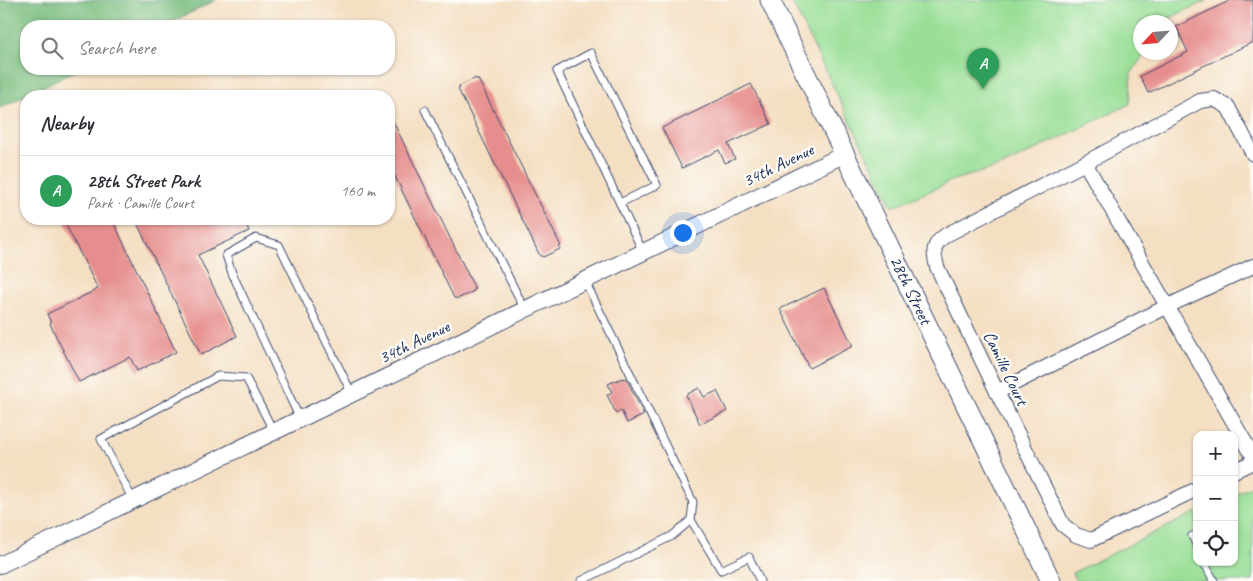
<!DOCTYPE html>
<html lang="en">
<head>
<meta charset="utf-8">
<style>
  body { margin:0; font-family:Caveat,sans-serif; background:#f2f2f3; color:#2b2b33 }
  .controls { position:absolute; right:15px; bottom:15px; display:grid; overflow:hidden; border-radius:10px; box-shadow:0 1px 4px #0004 }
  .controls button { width:45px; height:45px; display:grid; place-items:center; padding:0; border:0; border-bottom:1px solid #e1e1e2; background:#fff; color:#2b2b33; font:25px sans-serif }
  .compass { position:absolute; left:1133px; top:15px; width:45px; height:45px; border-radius:50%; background:#fff; box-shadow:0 1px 4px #0004; rotate:244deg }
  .you { position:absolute; left:682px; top:232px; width:18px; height:18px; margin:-12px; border:4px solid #fff; border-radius:50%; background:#1a73e8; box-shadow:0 0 0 8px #1a73e833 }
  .badge { display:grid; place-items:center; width:32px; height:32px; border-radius:50%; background:#d93025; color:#fff; font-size:16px; font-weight:700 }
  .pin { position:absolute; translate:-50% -41px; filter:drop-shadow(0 1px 2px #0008) }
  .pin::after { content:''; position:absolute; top:26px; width:18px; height:15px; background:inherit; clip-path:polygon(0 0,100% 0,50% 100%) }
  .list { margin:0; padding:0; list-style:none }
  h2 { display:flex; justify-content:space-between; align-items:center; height:65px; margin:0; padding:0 20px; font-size:21px }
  h2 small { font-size:16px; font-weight:400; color:#7c7c81 }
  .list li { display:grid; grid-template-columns:32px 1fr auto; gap:15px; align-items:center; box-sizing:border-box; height:70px; padding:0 20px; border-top:1px solid #e1e1e2 }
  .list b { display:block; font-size:19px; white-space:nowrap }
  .list p { margin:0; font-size:16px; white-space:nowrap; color:#7c7c81 }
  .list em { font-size:16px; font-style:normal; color:#7c7c81 }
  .icon { flex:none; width:28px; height:28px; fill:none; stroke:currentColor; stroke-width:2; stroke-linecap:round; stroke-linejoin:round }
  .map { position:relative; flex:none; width:1253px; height:581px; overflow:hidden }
  .search { position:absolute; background:#fff; box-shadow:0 1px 4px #0004; left:20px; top:20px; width:375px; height:55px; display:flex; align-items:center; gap:12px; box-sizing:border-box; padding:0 18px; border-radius:20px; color:#7c7c81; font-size:19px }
  .panel { position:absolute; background:#fff; box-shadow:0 1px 4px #0004; left:20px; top:90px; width:375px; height:135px; border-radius:20px }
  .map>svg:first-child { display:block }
  .green { fill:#9adf97; stroke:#5a877a }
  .forest { fill:#7bbe80; stroke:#4b766f }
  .building { fill:#e68e8d }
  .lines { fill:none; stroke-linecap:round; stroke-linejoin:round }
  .service-casing { stroke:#3c496d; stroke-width:9 }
  .minor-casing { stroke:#3c496d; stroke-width:16 }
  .tertiary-casing { stroke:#3c496d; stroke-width:18 }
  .secondary-casing { stroke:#3c496d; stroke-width:21 }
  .service { stroke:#fff; stroke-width:7 }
  .minor { stroke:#fff; stroke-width:14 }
  .tertiary { stroke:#fff; stroke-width:16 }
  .secondary { stroke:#fff; stroke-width:19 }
  .labels { text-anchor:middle; stroke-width:4.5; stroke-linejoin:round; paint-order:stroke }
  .street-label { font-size:18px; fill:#1b2f5e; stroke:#fdfcf7 }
</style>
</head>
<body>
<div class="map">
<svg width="1253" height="581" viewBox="0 0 1253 581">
  <rect width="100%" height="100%" fill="#fdfcf7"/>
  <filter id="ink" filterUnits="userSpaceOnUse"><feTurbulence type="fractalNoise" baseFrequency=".02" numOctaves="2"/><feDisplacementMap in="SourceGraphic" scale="10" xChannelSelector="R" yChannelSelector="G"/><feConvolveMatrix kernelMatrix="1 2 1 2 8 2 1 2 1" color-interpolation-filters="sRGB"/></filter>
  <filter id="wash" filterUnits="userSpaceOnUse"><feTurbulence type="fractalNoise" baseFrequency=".0096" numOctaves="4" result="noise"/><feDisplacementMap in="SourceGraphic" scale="20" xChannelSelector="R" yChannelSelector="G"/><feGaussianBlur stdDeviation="1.12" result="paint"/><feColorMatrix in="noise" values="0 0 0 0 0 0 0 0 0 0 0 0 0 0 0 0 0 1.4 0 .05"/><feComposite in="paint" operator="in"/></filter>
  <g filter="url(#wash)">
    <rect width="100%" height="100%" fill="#f4dfc3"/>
    <!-- green -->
    <g class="green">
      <polygon points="791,0 1208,0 1165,20 1164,22 1140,22 1140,52 1145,53 1131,74 1130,104 1002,166 950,181 942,186 892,207"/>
      <polygon points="1253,485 1253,581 1076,581 1072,573 1197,512 1197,562 1234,562 1234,494"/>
    </g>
    <!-- forest -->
    <polygon class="forest" points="0,0 216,0 164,26 26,26 26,69 78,69 0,108"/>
    <g id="blocks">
      <!-- building -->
      <g class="building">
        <polygon points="1231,0 1253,0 1253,42 1148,93 1140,76 1188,52 1176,27"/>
        <polygon points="476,78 477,80 478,79 561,246 559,247 560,249 543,257 542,256 540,256 458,89 460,88 459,86"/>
        <polygon points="751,84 771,124 728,144 735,159 725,163 719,150 682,168 662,128"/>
        <polygon points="389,113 475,289 473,289 474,291 457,299 456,298 454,298 389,164"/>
        <polygon points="74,219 112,219 176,352 137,371 130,357 79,382 50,324 51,323 47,314 98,289 65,223"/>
        <polygon points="135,219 244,219 249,231 198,255 237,336 201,355"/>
        <polygon points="824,288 853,346 809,368 780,309"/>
        <polygon points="622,378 622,379 626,378 644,415 627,423 621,410 616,413 607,395 612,392 608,384"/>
        <polygon points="699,388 704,397 717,391 727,411 700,424 686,395"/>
      </g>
    </g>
  </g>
  <g filter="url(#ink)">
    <use href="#blocks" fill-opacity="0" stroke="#3c496d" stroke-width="1"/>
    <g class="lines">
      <!-- service casing -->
      <g class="service-casing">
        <g id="service">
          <polyline points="425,110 525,310"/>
          <polyline points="620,203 657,185 591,53 557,71 643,252"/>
          <polyline points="300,419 232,273 226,255 256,238 279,245 352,394"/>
          <polyline points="133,500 101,439 218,376 246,378 274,432"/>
          <polyline points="691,520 721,570 749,557 760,581"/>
          <polyline points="1192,536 1197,546"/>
          <polyline points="1204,562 1214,581"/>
          <polyline points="581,581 672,536 691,520 693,502 585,281"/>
        </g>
      </g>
      <!-- minor casing -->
      <g class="minor-casing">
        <g id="minor">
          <polyline points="1085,163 1253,456"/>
          <polyline points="997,392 1168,306 1253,266"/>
          <polyline points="1234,471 1253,462"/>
          <path d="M1197 489 1091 540 1076 535 1063 525 997 392 937 267C933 250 932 245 946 235L1085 163 1200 101 1214 99 1228 107 1253 154"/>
        </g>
      </g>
      <!-- tertiary casing -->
      <g class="tertiary-casing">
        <polyline id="tertiary" points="0,565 845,154"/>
      </g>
      <!-- secondary casing -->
      <g class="secondary-casing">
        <polyline id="secondary" points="770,0 1051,581"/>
      </g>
      <!-- service -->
      <use href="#service" class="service"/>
      <!-- minor -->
      <use href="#minor" class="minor"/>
      <!-- tertiary -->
      <use href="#tertiary" class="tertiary"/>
      <!-- secondary -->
      <use href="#secondary" class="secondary"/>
    </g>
  </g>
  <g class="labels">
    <!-- street labels -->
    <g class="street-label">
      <text transform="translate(778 165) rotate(-26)" y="6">34th Avenue</text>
      <text transform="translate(911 290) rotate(64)" y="6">28th Street</text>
      <text transform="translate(414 342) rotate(-26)" y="6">34th Avenue</text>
      <text transform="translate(1006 368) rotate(64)" y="6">Camille Court</text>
    </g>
  </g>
</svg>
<div class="controls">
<button>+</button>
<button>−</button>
<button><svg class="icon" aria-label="locate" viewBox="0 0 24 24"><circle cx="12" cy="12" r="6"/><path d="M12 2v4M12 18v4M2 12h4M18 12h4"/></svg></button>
</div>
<svg class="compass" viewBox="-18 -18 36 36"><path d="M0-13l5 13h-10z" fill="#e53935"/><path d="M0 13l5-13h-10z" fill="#7c7c81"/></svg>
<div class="you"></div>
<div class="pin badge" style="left:983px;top:89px;background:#2e9e5b">A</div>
<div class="search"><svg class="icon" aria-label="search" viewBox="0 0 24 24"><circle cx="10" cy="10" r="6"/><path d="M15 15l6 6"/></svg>Search here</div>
<section class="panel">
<h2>Nearby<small></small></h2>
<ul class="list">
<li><span class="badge" style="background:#2e9e5b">A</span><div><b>28th Street Park</b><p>Park · Camille Court</p></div><em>160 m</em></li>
</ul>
</section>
</div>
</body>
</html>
